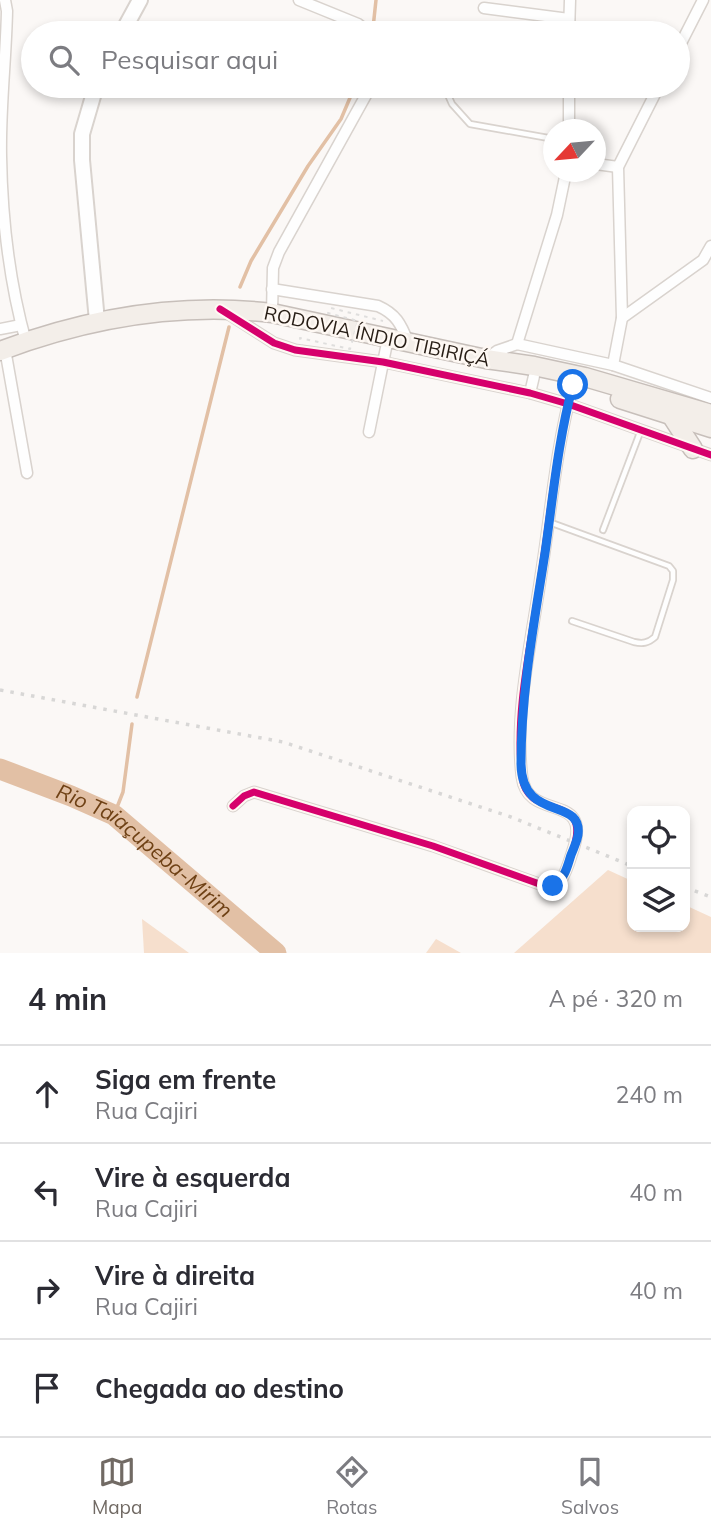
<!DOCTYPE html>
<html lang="pt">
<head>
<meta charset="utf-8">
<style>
  body { margin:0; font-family:Mulish,sans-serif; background:#f2f2f3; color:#2b2b33 }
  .controls { position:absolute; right:21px; bottom:21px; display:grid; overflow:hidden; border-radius:14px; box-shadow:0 4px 10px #0003 }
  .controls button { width:63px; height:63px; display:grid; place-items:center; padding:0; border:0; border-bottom:2px solid #e1e1e2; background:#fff; color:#2b2b33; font:35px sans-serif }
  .compass { position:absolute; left:543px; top:119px; width:63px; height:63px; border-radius:50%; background:#fff; box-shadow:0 4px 10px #0003; rotate:244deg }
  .stop { position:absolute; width:21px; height:21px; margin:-16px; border:5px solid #1a73e8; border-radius:50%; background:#fff }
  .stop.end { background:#1a73e8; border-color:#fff; box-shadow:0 2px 7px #0008 }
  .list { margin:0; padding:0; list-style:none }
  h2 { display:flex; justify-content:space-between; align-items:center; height:91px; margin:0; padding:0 28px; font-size:30px }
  h2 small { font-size:23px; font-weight:400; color:#7c7c81 }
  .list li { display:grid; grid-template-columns:46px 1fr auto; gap:21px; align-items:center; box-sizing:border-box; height:98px; padding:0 28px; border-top:2px solid #e1e1e2 }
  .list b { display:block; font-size:26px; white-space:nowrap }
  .list p { margin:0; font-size:23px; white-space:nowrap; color:#7c7c81 }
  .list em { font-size:23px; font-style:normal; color:#7c7c81 }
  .icon { flex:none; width:38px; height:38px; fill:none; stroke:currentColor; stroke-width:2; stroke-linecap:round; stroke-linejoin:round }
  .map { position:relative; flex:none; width:711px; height:953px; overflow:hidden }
  .search { position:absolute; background:#fff; box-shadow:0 4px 10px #0003; left:21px; right:21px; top:21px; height:77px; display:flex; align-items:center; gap:18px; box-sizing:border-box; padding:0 24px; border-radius:38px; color:#7c7c81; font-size:26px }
  .sheet { height:483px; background:#fff }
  nav { display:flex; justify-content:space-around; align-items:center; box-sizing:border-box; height:98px; border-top:2px solid #e1e1e2; background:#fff; font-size:19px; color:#7c7c81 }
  nav a { display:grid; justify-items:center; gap:4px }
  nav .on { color:#716a64 }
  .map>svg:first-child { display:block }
  .green { fill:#f6dfcd }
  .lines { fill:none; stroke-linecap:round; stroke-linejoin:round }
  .stream { stroke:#e2c0a5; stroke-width:3.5 }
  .river { stroke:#e2c0a5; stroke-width:21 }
  .lane-casing { stroke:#d9d3ce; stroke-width:8 }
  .street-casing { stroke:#d9d3ce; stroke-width:13 }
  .secondary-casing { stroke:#d9d3ce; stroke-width:18 }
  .highway-casing { stroke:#c7bfba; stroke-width:21 }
  .lane { stroke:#fefefe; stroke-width:4.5 }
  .street { stroke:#fefefe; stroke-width:10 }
  .secondary { stroke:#fefefe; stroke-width:14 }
  .highway { stroke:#f3eee9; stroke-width:18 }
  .rail { stroke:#d8d7d6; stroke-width:3.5; stroke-dasharray:3.5 7; stroke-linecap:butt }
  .path-bridge { stroke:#dfdedd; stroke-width:2; stroke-dasharray:3.5 5; stroke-linecap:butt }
  .cycleway-casing { stroke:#fef8f3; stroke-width:11 }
  .cycleway { stroke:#d6006c; stroke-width:7 }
  .route { stroke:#1a73e8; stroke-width:9 }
  .labels { text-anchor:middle; stroke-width:5; stroke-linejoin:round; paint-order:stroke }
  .street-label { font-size:19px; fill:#271d15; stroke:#fef8f3 }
  .water-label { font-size:21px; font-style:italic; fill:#6f4115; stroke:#fef8f3 }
</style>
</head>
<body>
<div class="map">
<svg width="711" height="953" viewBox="0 0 711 953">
  <rect width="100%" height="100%" fill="#fbf8f6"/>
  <!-- green -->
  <g class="green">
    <polygon points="608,870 632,881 632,927 685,927 685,905 711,917 711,953 514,953"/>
    <polygon points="142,919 189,953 144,953"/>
    <polygon points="436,939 461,953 426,953"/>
  </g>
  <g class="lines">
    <!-- stream -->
    <g class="stream">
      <polyline points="373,28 376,0"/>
      <polyline points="240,287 251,261 308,166 341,119 355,86"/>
      <polyline points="137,697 229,327"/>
      <polyline points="114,815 123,792 132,724"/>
    </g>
    <!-- river -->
    <path class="river" id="s1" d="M0 769 71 796 114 815 276 953"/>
    <!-- lane casing -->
    <g class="lane-casing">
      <g id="lane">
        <polyline points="444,86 452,104 470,124 554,139"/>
        <path d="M549 522 669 566 673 571V580L655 637C648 643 643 644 634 642L572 621"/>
        <polyline points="603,530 641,430"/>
      </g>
    </g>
    <!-- street casing -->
    <g class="street-casing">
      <g id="street">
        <path d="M5 0 7 11C6 59 0 108 1 156 2 218 9 281 26 342"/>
        <polyline points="299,0 358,24 370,33"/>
        <polyline points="484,8 569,19"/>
        <polyline points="569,33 570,0"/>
        <polyline points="678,49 703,0"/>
        <polyline points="569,130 569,86"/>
        <polyline points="596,164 618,167"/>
        <path d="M272 289 378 306C396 314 401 324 408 342"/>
        <polyline points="227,313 274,343 295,350 383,362 530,393 568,404 711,455"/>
        <polyline points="272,313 273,268 279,252 371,86"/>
        <polyline points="622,318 703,260 711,246"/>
        <polyline points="0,329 21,325"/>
        <polyline points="517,344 557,215 566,172"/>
        <polyline points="5,349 27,473"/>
        <polyline points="486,359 497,351 517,344 613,365 711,398"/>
        <polyline points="613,365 622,318 618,167 659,86"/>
        <polyline points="530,393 534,376"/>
        <polyline points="369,432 388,338"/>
        <path d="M233 806 244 796 254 792 433 846 545 886 560 882C566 873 569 863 572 853 595 789 528 824 522 777 514 713 532 639 541 575 551 512 556 447 573 385"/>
      </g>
    </g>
    <!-- secondary casing -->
    <g class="secondary-casing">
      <g id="secondary">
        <polyline points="122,33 140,0"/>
        <polyline points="96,86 82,134 82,160 97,321"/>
      </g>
    </g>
    <!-- highway casing -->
    <g class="highway-casing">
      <g id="highway">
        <path d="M0 351C88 318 178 302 272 313L486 359 534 366 585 377 711 414"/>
        <polyline points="620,399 711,428"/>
        <polyline points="671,415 693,449"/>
      </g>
    </g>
    <!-- lane -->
    <use href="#lane" class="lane"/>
    <!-- street -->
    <use href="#street" class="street"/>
    <!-- secondary -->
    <use href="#secondary" class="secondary"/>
    <!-- highway -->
    <use href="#highway" class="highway"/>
    <!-- rail -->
    <g class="rail">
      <polyline points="0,690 283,742 511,817 632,866"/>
      <polyline points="685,887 711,897"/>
    </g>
    <!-- path-bridge -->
    <polyline class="path-bridge" points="361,360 303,348 300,338 350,349 358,321 328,313 331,308 383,321"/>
    <!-- cycleway casing -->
    <g class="cycleway-casing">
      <g id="cycleway">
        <polyline points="220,309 274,343 295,350 383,362 530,393 568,404 711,455"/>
        <path d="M233 806 244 796 254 792 433 846 545 886 560 882C566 873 569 863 572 853 595 789 528 824 522 777 514 713 532 639 541 575 551 512 556 447 573 385"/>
      </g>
    </g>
    <!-- cycleway -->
    <use href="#cycleway" class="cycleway"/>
  </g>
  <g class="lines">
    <!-- route -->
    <path class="route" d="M553 886C565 879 567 867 571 855 574 848 577 841 578 835 583 796 522 823 521 764 521 693 534 623 545 553 553 497 558 440 573 385"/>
  </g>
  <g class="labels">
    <!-- street labels -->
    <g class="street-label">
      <text transform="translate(377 336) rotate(12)" y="7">RODOVIA ÍNDIO TIBIRIÇÁ</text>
    </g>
    <!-- water labels -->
    <g class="water-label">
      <text dy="7" stroke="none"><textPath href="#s1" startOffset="168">Rio Taiaçupeba-Mirim</textPath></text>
    </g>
  </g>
</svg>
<div class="controls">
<button><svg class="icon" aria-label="locate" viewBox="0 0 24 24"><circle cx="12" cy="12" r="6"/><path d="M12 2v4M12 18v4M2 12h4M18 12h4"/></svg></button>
<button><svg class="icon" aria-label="layers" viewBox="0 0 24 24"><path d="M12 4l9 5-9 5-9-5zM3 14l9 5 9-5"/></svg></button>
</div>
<svg class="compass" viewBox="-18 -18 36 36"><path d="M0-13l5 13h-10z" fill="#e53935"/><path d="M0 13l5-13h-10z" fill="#7c7c81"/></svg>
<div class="stop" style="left:573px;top:385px"></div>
<div class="stop end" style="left:553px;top:886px"></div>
<div class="search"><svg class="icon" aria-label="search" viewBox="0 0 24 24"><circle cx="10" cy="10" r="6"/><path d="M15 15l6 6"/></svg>Pesquisar aqui</div>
</div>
<section class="sheet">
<h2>4 min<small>A pé · 320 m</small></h2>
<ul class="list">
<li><svg class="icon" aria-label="ahead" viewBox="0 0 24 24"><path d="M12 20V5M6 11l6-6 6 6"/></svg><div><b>Siga em frente</b><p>Rua Cajiri</p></div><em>240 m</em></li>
<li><svg class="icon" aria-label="left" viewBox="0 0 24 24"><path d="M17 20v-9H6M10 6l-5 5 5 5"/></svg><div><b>Vire à esquerda</b><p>Rua Cajiri</p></div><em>40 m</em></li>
<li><svg class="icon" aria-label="right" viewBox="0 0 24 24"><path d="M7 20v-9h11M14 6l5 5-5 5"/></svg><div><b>Vire à direita</b><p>Rua Cajiri</p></div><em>40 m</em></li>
<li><svg class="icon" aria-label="arrive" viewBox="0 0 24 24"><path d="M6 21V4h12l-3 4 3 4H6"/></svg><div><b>Chegada ao destino</b></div></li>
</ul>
</section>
<nav>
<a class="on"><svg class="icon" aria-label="map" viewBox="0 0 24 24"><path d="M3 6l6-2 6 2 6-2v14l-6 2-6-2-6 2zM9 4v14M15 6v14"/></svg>Mapa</a>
<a><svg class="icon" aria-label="directions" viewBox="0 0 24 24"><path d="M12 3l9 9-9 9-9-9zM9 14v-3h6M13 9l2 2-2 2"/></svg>Rotas</a>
<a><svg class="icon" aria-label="saved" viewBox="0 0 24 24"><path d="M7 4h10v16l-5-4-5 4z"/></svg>Salvos</a>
</nav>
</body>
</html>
